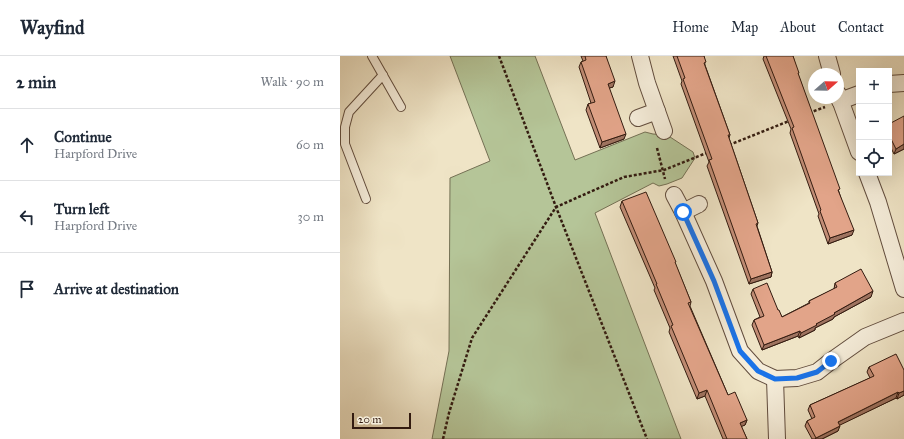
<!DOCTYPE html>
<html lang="en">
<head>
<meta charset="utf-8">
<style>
  body { margin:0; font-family:"IM FELL Great Primer",serif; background:#f6f6f7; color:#1f2937 }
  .controls { position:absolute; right:12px; top:12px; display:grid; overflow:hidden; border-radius:0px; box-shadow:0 4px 16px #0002 }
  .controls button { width:36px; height:36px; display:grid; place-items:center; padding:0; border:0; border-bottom:1px solid #e0e1e3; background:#fff; color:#1f2937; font:20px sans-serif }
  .compass { position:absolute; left:468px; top:12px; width:36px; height:36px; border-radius:50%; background:#fff; box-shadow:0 4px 16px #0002; rotate:70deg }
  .scale { position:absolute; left:12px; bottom:10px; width:59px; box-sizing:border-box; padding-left:4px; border:2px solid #331b10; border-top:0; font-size:11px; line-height:14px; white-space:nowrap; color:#331b10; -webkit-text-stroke:3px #f5edda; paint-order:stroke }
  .stop { position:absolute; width:12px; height:12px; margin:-9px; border:3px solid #1a73e8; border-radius:50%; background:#fff }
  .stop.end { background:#1a73e8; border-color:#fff; box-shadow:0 1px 4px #0008 }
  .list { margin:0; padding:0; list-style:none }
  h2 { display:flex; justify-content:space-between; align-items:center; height:52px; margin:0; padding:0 16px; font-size:17px }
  h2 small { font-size:13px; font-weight:400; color:#747a83 }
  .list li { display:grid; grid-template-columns:26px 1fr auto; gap:12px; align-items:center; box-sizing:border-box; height:72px; padding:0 16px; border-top:1px solid #e0e1e3 }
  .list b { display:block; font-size:15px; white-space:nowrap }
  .list p { margin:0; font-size:13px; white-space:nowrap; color:#747a83 }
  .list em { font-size:13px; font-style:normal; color:#747a83 }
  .icon { flex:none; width:22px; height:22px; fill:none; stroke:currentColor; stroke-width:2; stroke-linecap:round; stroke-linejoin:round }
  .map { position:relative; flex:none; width:564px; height:383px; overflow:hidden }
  header { display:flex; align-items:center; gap:24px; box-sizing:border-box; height:56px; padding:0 20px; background:#fff; border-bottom:1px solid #e0e1e3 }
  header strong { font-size:19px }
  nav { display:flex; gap:22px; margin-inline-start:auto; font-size:14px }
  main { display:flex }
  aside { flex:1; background:#fff }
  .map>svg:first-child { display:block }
  .green { fill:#b5c598; stroke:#747054 }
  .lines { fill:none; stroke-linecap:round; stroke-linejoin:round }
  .service-casing { stroke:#624d3e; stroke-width:10 }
  .minor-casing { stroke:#624d3e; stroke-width:18 }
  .path { stroke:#331b10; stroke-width:2.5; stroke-dasharray:3 2; stroke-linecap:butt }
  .service { stroke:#f5edda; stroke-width:8 }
  .minor { stroke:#f5edda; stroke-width:16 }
  .wall { fill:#c28d76; stroke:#331b10 }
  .shaded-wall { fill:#9e7360; stroke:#331b10 }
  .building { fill:#e2a489; stroke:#331b10 }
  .route { stroke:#1a73e8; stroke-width:5 }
</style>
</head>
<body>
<header>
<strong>Wayfind</strong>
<nav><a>Home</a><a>Map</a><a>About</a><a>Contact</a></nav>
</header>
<main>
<aside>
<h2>2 min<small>Walk · 90 m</small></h2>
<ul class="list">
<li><svg class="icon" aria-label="ahead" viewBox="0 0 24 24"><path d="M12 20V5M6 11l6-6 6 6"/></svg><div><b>Continue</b><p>Harpford Drive</p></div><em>60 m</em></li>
<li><svg class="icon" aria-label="left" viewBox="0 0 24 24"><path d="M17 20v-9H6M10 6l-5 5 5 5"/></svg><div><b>Turn left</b><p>Harpford Drive</p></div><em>30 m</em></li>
<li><svg class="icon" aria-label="arrive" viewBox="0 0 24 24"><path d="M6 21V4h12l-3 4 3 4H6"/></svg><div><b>Arrive at destination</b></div></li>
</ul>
</aside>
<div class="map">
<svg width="564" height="383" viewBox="0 0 564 383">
  <rect width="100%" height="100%" fill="#efe4c6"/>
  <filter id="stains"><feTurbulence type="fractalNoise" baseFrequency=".005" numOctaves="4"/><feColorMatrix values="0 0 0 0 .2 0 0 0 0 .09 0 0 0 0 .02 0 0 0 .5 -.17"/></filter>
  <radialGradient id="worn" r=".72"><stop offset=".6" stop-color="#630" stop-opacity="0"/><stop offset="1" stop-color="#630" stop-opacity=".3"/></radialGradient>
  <!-- green -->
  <polygon class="green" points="110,0 195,0 235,104 305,76 313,78 327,79 353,96 355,102 342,122 327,128 319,130 313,127 255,157 341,383 92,383 109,295 110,122 150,105"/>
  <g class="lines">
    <!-- service casing -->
    <g class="service-casing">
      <g id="service">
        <polyline points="32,0 61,51"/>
        <polyline points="26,143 5,88 5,71 9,56 43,19"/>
      </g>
    </g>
    <!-- minor casing -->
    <g class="minor-casing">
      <g id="minor">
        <polyline points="300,0 307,27 324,75"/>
        <polyline points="487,0 492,18"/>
        <polyline points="549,28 564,27"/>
        <polyline points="498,38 519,96"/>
        <polyline points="500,45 519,38"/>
        <polyline points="298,62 317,55"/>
        <polyline points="527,117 538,146 564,233"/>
        <polyline points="334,139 343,156 374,225 400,295 418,315 435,323 457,322 477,316 491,305 525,281 564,265"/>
        <polyline points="343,156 359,148"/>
        <polyline points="435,323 437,383"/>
      </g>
    </g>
    <!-- path -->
    <g class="path">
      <polyline points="159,0 216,151 307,383"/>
      <polyline points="469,57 485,51"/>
      <polyline points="389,89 449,65"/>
      <polyline points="317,92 325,123"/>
      <polyline points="103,383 109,357 132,282 216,151 284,121 324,114 369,96"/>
    </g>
    <!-- service -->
    <use href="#service" class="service"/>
    <!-- minor -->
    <use href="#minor" class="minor"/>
  </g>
  <!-- wall -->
  <g class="wall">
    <polygon points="241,0 266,0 273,31 269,32 284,83 260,92 246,54 248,48 251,47 239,11 241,6 243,5"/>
    <polygon points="333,0 364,0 365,9 390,79 389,82 418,167 417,170 432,216 431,221 409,228 367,110 369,106 341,28 342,25"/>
    <polygon points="424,0 453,0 458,18 499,136 512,179 488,188 478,160 479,158 450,77 451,73 423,3"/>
    <polygon points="549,68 564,93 554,98 549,88"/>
    <polygon points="282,145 335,207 351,246 350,250 388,339 407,364 405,369 401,370 407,383 383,383 365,340 357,343 329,276 330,272 314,234 315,232 280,151"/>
    <polygon points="495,227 531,241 494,261 493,263 475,272 475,274 459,282 458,280 422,294 412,269 414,264 420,261 411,238 413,233 438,254 442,261 469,247 469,245 494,233"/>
    <polygon points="529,311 564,314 564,339 557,343 556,342 499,369 498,375 482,383 472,383 465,370 467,365 472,363 468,354 470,349 530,322 527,316"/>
  </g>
  <!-- shaded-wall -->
  <g class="shaded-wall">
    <polygon points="275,25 273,31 266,33 268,28"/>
    <polygon points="286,78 284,83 260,92 262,86"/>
    <polygon points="564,88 564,93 554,98 556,93"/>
    <polygon points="514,174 512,179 488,188 490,182"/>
    <polygon points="432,216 431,221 409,228 411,223"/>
    <polygon points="533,235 531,241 494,261 493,263 475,272 475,274 459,282 461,277 494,257"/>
    <polygon points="460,275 458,280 422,294 424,289"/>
    <polygon points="367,334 365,340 357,343 359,337"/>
    <polygon points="564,335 564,339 557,343 559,337"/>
    <polygon points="558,336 556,342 496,371 498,366"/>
    <polygon points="407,364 405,369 398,372 400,367"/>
    <polygon points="500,370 498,375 482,383 475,383 476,382"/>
  </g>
  <!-- building -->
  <g class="building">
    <polygon points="245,0 266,0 275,25 268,28 286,78 262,86 248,48 255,46 241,6 246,4"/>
    <polygon points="337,0 364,0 366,6 364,7 390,79 388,79 418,167 416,168 432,216 411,223 369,104 372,103 343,23 345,22"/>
    <polygon points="426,0 453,0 459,17 458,17 500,133 498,134 514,174 490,182 480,155 481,154 452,72 454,71"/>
    <polygon points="564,60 564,88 556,93 549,79 549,68"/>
    <polygon points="306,136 336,206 335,206 351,246 348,247 388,339 395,336 407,364 400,367 407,383 387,383 367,334 359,337 331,270 333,269 316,228 317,228 282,145"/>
    <polygon points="521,213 533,235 494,257 495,258 476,268 477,269 461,277 460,275 424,289 414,264 424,260 413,233 427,227 438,254 439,254 442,261 470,247 469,245 497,231 495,227"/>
    <polygon points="556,298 564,314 564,335 559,337 558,336 498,366 500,370 476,382 467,365 475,361 470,349 534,320 529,311"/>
  </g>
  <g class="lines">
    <!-- route -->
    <polyline class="route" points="343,156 374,225 400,295 418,315 435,323 457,322 477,316 491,305"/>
  </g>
  <rect width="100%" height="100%" filter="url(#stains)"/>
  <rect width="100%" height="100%" fill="url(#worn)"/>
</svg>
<div class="controls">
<button>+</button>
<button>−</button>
<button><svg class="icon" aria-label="locate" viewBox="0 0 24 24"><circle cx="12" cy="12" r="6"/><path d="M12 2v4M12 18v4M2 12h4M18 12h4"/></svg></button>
</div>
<svg class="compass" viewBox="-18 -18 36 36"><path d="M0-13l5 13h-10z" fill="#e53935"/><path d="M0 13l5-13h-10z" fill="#747a83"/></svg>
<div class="scale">20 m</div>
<div class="stop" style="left:343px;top:156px"></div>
<div class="stop end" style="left:491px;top:305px"></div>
</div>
</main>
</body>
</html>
